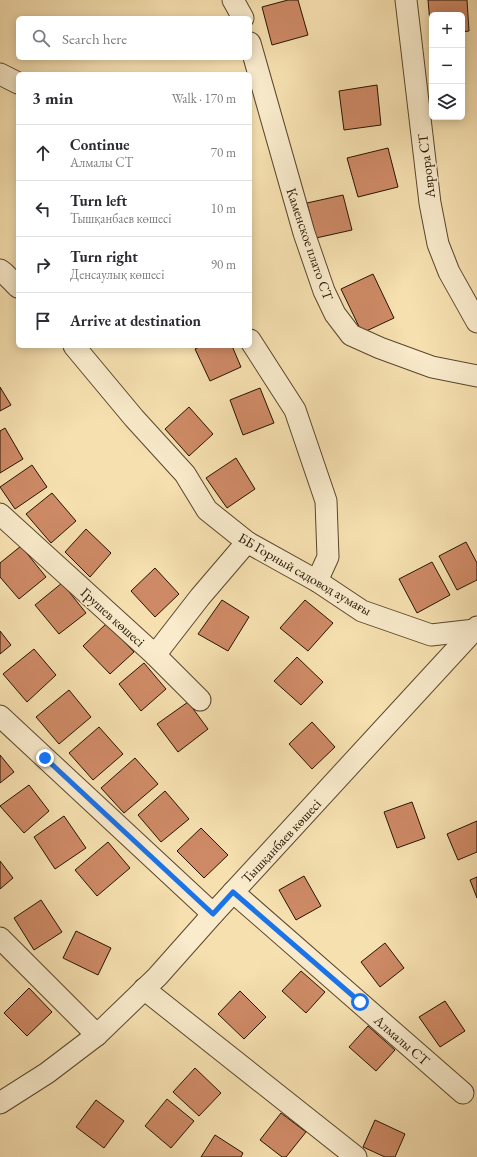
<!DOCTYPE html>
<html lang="en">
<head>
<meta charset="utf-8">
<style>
  body { margin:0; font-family:"EB Garamond",serif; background:#f7f7f7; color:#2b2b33 }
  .controls { position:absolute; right:12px; top:12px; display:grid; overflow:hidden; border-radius:6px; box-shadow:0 2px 10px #0003 }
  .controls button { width:36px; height:36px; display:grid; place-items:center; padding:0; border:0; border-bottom:1px solid #e1e1e2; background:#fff; color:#2b2b33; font:20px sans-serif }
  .stop { position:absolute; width:12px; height:12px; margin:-9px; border:3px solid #1a73e8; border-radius:50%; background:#fff }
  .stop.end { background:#1a73e8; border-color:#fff; box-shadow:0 1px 4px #0008 }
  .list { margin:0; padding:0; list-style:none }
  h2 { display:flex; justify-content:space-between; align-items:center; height:52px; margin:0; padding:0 16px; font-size:17px }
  h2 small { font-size:13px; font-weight:400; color:#7c7c81 }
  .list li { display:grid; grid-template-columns:26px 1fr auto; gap:12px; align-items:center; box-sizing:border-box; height:56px; padding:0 16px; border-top:1px solid #e1e1e2 }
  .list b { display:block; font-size:15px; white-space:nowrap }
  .list p { margin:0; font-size:13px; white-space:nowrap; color:#7c7c81 }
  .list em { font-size:13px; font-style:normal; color:#7c7c81 }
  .icon { flex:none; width:22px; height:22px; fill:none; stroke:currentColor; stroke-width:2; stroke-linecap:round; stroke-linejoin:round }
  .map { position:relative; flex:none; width:477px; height:1157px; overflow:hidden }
  .search { position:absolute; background:#fff; box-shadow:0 2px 10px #0003; left:16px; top:16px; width:236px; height:44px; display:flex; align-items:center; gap:10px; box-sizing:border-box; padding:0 14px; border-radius:6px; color:#7c7c81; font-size:15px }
  .panel { position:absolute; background:#fff; box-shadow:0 2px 10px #0003; left:16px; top:72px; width:236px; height:276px; border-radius:6px }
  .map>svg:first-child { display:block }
  .building { fill:#ce8a66; stroke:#251300 }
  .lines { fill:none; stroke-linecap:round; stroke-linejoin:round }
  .minor-casing { stroke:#59462c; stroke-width:23 }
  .minor { stroke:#f9ebcc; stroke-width:21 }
  .route { stroke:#1a73e8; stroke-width:5 }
  .labels { text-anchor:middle; stroke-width:3.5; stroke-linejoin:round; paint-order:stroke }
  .street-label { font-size:14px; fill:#251300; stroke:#f9ebcc }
</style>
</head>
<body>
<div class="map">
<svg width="477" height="1157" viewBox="0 0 477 1157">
  <rect width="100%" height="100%" fill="#f6e0b0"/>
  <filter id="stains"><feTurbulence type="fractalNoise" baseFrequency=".005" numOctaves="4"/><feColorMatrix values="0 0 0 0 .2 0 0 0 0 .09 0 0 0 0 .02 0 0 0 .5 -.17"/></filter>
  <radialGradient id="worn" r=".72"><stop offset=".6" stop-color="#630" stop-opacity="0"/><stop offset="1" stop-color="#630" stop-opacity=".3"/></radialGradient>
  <!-- building -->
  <g class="building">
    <polygon points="288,0 298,0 308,35 272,45 262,7"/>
    <polygon points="428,0 467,0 469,31 462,32 462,15 432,15 432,34 431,34"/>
    <polygon points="377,85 381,125 344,130 339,91"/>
    <polygon points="388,148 398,187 358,197 347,158"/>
    <polygon points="343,195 352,230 316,238 307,203"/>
    <polygon points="373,274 394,318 362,333 341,289"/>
    <polygon points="201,346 232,346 241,367 210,381 195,349"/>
    <polygon points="0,387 11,405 0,411"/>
    <polygon points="260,388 274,423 243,435 230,400"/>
    <polygon points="189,407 213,434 189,456 165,429"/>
    <polygon points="5,428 23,459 0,473 0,431"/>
    <polygon points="236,458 255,489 227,508 206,478"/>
    <polygon points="32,465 47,487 15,509 0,487"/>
    <polygon points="52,493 76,521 51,543 26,514"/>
    <polygon points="86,529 111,553 90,577 65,552"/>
    <polygon points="466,542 477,563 477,580 457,590 439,556"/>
    <polygon points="21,546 46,577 19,599 0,577 0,563"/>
    <polygon points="432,562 450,595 417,613 399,579"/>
    <polygon points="155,568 179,594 155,617 131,591"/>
    <polygon points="62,583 86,613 59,634 35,605"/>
    <polygon points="222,600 249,617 228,651 198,634"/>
    <polygon points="305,600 333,623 308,651 280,628"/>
    <polygon points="107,623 134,652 110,674 83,646"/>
    <polygon points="0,631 11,645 0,654"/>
    <polygon points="34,649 56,675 27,702 3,674"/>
    <polygon points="297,657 323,682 301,705 274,681"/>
    <polygon points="144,663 166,689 141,711 119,684"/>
    <polygon points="69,690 91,717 59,744 36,717"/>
    <polygon points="188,702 208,729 178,752 157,724"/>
    <polygon points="312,722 335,747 312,769 289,744"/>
    <polygon points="99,727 123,754 93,780 69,753"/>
    <polygon points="0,755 14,772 0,783"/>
    <polygon points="135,758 158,784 124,813 101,788"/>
    <polygon points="29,785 49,811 24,833 0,806"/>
    <polygon points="165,791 189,819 161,842 138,815"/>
    <polygon points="412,802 425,838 397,848 384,812"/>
    <polygon points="64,816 86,848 55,869 34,837"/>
    <polygon points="477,821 477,852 458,860 447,834"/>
    <polygon points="201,828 228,855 204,878 177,851"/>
    <polygon points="108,842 130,868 97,896 75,870"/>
    <polygon points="0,861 13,878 0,889"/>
    <polygon points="304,876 321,906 296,920 279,890"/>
    <polygon points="477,877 477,898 470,880"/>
    <polygon points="41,900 62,932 34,950 14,918"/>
    <polygon points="76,931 111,948 98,975 63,958"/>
    <polygon points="385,943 404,968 380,987 361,962"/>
    <polygon points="301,971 325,992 306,1013 282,991"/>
    <polygon points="29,988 52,1012 27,1036 4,1013"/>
    <polygon points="240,991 266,1017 244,1039 218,1014"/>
    <polygon points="445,1001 465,1031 440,1047 419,1017"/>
    <polygon points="368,1026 395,1050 376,1071 349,1047"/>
    <polygon points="195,1068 221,1093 199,1116 173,1092"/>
    <polygon points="167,1099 194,1121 171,1148 145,1126"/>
    <polygon points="96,1100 124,1121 104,1148 76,1127"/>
    <polygon points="281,1113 306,1132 286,1157 282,1157 260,1140"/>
    <polygon points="375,1120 405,1134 395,1157 385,1157 363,1147"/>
    <polygon points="215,1135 243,1153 241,1157 201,1157"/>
  </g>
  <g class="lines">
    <!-- minor casing -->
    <g class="minor-casing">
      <g id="minor">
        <polyline points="233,0 243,18"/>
        <polyline points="406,0 430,203 438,244 449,272 477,322"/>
        <polyline points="250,43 304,233 324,291 335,314 351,335 380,348 432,367 477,376"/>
        <polyline points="0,74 18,83"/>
        <polyline points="0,270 4,273 18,287"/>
        <polyline points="250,340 295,410 326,501 328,557 317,581"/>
        <polyline points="74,346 134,418 185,474 207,510 247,542 317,581 362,611 431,635 475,630"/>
        <polyline points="0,514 155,655 200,597 247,542"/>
        <polyline points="155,655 200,700"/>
        <polyline points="0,716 213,914"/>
        <polyline points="233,892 463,1093"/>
        <polyline points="0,938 97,1035"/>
        <polyline points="144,989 356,1157"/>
        <polyline points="0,1103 47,1073 97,1035 157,977 213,914 477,627"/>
      </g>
    </g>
    <!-- minor -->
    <use href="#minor" class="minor"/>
  </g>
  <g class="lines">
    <!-- route -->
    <polyline class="route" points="45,758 213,914 233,892 360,1002"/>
  </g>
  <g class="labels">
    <!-- street labels -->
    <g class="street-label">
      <text transform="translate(426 166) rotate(-97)" y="5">Аврора СТ</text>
      <text transform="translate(310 244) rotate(71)" y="5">Каменское плато СТ</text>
      <text transform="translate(305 574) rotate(30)" y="5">ББ Горный садовод аумағы</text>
      <text transform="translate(113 617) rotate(42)" y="5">Грушев көшесі</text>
      <text transform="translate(281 841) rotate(-47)" y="5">Тышқанбаев көшесі</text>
      <text transform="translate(402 1040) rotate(41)" y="5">Алмалы СТ</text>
    </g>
  </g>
  <rect width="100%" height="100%" filter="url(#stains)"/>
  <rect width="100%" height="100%" fill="url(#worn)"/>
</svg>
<div class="controls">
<button>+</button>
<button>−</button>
<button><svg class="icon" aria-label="layers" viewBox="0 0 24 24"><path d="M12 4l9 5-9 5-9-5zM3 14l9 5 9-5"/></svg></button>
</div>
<div class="stop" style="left:360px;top:1002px"></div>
<div class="stop end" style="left:45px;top:758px"></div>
<div class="search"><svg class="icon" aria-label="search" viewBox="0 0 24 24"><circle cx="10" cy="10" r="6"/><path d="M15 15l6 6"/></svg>Search here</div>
<section class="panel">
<h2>3 min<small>Walk · 170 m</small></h2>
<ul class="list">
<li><svg class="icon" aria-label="ahead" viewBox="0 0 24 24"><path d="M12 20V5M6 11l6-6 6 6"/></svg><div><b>Continue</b><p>Алмалы СТ</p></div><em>70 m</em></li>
<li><svg class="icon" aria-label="left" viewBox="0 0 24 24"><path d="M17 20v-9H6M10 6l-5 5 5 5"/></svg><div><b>Turn left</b><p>Тышқанбаев көшесі</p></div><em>10 m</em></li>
<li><svg class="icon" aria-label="right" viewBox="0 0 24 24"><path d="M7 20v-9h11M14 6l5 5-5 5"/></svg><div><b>Turn right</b><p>Денсаулық көшесі</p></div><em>90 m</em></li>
<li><svg class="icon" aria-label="arrive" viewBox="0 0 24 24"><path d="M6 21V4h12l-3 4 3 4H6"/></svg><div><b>Arrive at destination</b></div></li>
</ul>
</section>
</div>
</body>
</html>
